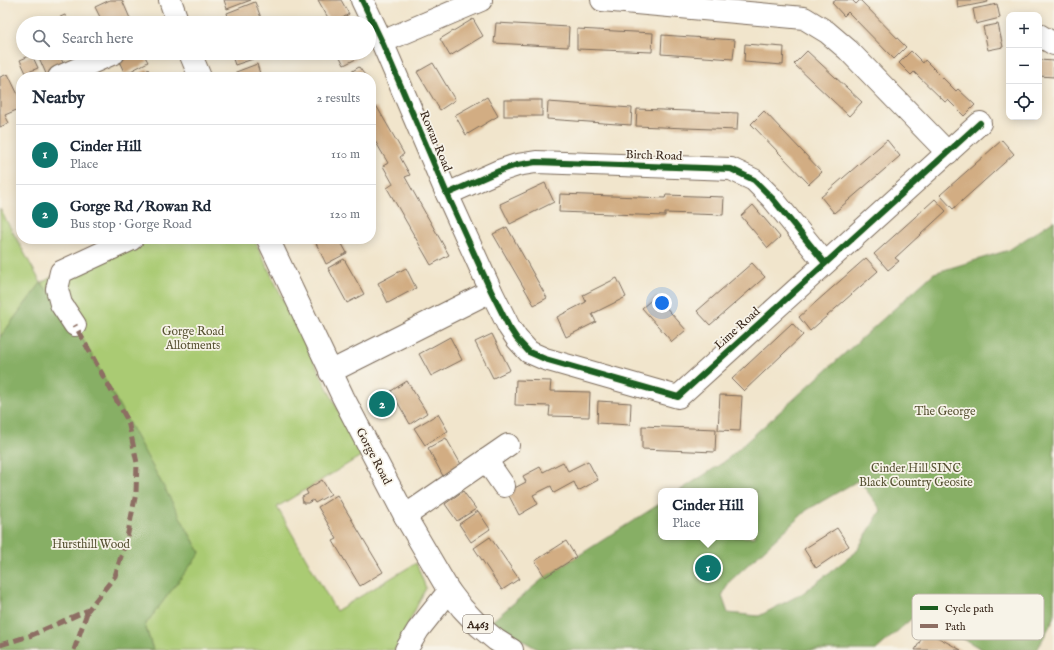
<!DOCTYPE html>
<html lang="en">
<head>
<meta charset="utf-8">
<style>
  body { margin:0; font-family:"IM FELL English",serif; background:#f2f2f3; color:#1f2937 }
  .controls { position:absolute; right:12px; top:12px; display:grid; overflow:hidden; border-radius:8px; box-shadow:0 2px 10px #0003 }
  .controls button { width:36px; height:36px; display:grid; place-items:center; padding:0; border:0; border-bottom:1px solid #e0e1e3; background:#fff; color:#1f2937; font:20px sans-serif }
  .you { position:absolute; left:662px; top:303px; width:14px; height:14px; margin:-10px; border:3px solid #fff; border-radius:50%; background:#1a73e8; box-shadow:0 0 0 6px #1a73e833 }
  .badge { display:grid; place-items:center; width:26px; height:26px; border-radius:50%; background:#0f766e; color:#fff; font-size:13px; font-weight:700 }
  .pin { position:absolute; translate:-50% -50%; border:2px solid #fff; box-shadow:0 1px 4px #0006 }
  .popup { position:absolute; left:658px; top:488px; width:100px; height:52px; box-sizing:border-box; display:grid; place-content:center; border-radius:8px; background:#fff; filter:drop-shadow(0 1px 3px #0005); font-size:13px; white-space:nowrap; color:#747a83 }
  .popup b { font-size:15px; color:#1f2937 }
  .popup::after { content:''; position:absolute; left:50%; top:100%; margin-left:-8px; border:8px solid transparent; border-top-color:#fff }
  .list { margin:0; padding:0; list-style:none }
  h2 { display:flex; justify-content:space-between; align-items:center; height:52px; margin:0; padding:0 16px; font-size:17px }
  h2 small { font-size:13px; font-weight:400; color:#747a83 }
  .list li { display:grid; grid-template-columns:26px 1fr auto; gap:12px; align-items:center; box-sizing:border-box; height:60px; padding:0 16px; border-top:1px solid #e0e1e3 }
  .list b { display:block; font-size:15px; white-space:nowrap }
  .list p { margin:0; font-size:13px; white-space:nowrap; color:#747a83 }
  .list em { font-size:13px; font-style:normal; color:#747a83 }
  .icon { flex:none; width:22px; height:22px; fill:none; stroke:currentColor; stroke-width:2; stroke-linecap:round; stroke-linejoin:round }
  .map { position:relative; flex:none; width:1054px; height:650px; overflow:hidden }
  .search { position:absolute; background:#fff; box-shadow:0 2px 10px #0003; left:16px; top:16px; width:360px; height:44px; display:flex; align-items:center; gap:10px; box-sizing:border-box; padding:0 14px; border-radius:22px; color:#747a83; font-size:15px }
  .panel { position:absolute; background:#fff; box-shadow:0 2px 10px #0003; left:16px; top:72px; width:360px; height:172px; border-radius:16px }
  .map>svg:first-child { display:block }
  .green { fill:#aacb73; stroke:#727a48 }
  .forest { fill:#87af65; stroke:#616c42; fill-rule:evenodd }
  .building { fill:#d2ad83 }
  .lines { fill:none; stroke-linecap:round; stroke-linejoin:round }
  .minor-casing { stroke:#7b6b5b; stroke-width:24 }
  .major-casing { stroke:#7b6b5b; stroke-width:24 }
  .minor { stroke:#fff; stroke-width:22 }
  .major { stroke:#fff; stroke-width:22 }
  .quiet { stroke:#8d6e63; stroke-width:5; stroke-dasharray:10 5; stroke-linecap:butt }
  .cycleway-casing { stroke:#f7f3e8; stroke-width:8 }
  .cycleway { stroke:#1b5e20; stroke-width:6 }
  .labels { text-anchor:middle; stroke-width:3.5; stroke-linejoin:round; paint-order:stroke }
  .shield { fill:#f7f3e8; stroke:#73665b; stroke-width:1 }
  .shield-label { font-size:11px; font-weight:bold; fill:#3b2a1e }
  .street-label { font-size:12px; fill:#3b2a1e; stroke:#f7f3e8 }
  .park-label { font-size:12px; fill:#575233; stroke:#f7f3e8 }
  .key { fill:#f7f3e8; stroke:#bfb7ab; stroke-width:1 }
  .key-label { font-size:11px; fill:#3b2a1e }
</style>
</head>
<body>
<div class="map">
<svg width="1054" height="650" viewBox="0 0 1054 650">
  <rect width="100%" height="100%" fill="#f7f3e8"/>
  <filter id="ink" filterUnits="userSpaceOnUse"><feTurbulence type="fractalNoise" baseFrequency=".025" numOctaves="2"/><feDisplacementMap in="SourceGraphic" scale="8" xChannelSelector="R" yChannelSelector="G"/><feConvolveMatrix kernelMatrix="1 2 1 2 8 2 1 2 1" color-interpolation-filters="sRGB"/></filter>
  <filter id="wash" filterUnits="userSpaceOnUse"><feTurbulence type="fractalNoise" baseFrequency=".012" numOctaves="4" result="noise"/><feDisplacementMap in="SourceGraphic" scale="16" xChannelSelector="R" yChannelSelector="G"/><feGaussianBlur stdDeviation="0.9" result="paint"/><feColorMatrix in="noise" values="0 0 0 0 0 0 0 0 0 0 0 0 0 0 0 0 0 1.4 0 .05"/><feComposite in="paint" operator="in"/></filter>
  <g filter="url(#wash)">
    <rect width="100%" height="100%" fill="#f1e5cc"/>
    <!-- green -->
    <polygon class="green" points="0,209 41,283 61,272 132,239 254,239 281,295 361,456 277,507 336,611 416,563 426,588 395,650 153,650 145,625 200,552 41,283 0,337"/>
    <!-- forest -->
    <g class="forest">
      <path d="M1054 220V618L1037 650H983L918 613 876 650H539L491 622 545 577 661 503V537H755V491H679L724 462 934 273 1009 250ZM859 480 881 510 856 552 803 593 759 616 728 613 722 596 729 582 807 510Z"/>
      <polygon points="41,283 61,304 75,325 200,553 145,625 153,650 0,650 0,337"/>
    </g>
    <g id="blocks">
      <!-- building -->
      <g class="building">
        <polygon points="110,0 122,0 132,23 103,23 95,7"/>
        <polygon points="224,0 251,0 227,9"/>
        <polygon points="318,0 341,0 349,14 334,23 331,23"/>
        <polygon points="836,0 852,0 856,4 860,0 906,47 894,59 848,12 844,16 832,3"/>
        <polygon points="957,0 987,0 988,2 958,8"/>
        <polygon points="255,2 263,23 230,23 227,13"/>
        <polygon points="997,4 1000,18 976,24 973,9"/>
        <polygon points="65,15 69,23 46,23"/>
        <polygon points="473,19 483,36 450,56 440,39"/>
        <polygon points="496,23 569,27 568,47 494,43"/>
        <polygon points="998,24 1003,47 988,50 983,27"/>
        <polygon points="577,29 653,33 652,52 577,49"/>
        <polygon points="662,35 735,40 733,59 661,54"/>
        <polygon points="745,44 784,47 783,65 744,62"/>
        <polygon points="807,51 862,102 849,116 794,64"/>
        <polygon points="911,51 923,63 925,60 956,91 958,89 975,105 964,116 948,100 945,102 914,72 911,75 899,63"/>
        <polygon points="37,53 59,53 65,68 47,76"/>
        <polygon points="131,53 143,53 148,62 125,74 118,59"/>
        <polygon points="231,53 251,53 253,59 235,65"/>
        <polygon points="338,53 360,53 362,56 344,65"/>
        <polygon points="32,55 38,68 26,73 20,60"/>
        <polygon points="1039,60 1054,61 1054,77 1039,76"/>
        <polygon points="433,63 455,100 440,110 417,72"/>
        <polygon points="257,64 261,77 238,77 236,72"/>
        <polygon points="359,67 366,77 347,77 346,75"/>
        <polygon points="148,69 151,77 131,77"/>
        <polygon points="8,74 21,101 21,108 5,115 9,123 0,127 0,77"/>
        <polygon points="487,97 498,116 466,135 455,115"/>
        <rect x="504" y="100" width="38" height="16"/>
        <polygon points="548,102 632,108 631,125 547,119"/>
        <polygon points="377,107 404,154 400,157 410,175 405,177 449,255 431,265 387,188 393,184 383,166 388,163 371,134 371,110"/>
        <polygon points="637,109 738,113 737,130 636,126"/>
        <polygon points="764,111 822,172 809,184 751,124"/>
        <polygon points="887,140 900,156 834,213 821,197"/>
        <polygon points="1002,140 1014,154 953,209 940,195"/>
        <polygon points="545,183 554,202 510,224 500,204"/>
        <polygon points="560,194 665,198 666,195 724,197 723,215 665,213 665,216 559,212"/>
        <polygon points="935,199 946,211 895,258 899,261 888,270 874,254"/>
        <polygon points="753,205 780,237 768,248 741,216"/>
        <polygon points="507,227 547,298 534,305 493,234"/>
        <polygon points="314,239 348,239 349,240 342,244 347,253 326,264"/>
        <polygon points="866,258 878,271 810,331 799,317"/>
        <polygon points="344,259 364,294 347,303 328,268"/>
        <polygon points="752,263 765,277 710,325 697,311"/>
        <polygon points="406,268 416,288 388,303 378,283"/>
        <polygon points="617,278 626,297 592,314 596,322 566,337 557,317 586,302 583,295"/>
        <polygon points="656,296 686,330 672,342 642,308"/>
        <polygon points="792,323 803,335 744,391 732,379"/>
        <polygon points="492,334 510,370 493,378 475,342"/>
        <polygon points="450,337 462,360 431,376 419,354"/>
        <polygon points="516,380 551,381 550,391 590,392 589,417 549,416 550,406 515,405"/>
        <polygon points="407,381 427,413 410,424 391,391"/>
        <polygon points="720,395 742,396 740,431 718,430"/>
        <polygon points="598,401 631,403 630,425 597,423"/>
        <polygon points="438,414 448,431 425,445 414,428"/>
        <polygon points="642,426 716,429 715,452 642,449"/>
        <polygon points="446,438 462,466 443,476 428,448"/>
        <polygon points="588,461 598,480 578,491 574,482 554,493 551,486 533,495 538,504 519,515 507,492 526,482 523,476 540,467 543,472 563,462 568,471"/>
        <polygon points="322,480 331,494 315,503 313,500 308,503 303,503 302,497 308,494 306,490"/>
        <polygon points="463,491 476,509 457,521 445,504"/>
        <polygon points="337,495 383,572 360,586 333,541 337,539 318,507"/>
        <polygon points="478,511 490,529 471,542 459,524"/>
        <polygon points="837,528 849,546 816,568 804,549"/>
        <polygon points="490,537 519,579 502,590 474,548"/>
        <polygon points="566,541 576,557 545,577 535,561"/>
        <polygon points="926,631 961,650 915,650"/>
      </g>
    </g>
  </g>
  <g filter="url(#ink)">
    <use href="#blocks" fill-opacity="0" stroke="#7b6b5b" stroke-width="1"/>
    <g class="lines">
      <!-- minor casing -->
      <g class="minor-casing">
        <g id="minor">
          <polyline points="362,0 382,42 447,194 491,291 509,327 517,339 529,352 545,359 678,397 980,123"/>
          <polyline points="602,0 804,18 827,32 848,50 948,153"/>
          <polyline points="1039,35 1054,44"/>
          <polyline points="382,42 481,0"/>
          <polyline points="59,77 114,53"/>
          <polyline points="447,194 499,171 517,165 536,162 731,169 754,180 772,198 825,263"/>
          <polyline points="75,325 61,304 57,289 61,272 132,239"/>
          <polyline points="330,372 491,291"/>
          <polyline points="486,460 504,486"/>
          <polyline points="405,516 508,445"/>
          <polyline points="406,650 418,630 449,591"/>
        </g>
      </g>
      <!-- major casing -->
      <g class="major-casing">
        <g id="major">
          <polyline points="170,0 178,23"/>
          <polyline points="190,53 200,77"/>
          <polyline points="268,239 343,397 405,516 449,591 462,608 479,626 496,640 512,650"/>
        </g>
      </g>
      <!-- minor -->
      <use href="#minor" class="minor"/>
      <!-- major -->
      <use href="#major" class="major"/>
      <!-- quiet -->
      <g class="quiet">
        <polyline points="0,645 32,635 88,610 115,576 128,533 136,493 137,463 128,421 75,325"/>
        <polyline points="74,650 88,610"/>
      </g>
      <!-- cycleway casing -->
      <g class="cycleway-casing">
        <g id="cycleway">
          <polyline points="362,0 382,42 447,194 491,291 509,327 517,339 529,352 545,359 678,397 980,123"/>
          <polyline points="447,194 499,171 517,165 536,162 731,169 754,180 772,198 825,263"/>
        </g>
      </g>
      <!-- cycleway -->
      <use href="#cycleway" class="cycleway"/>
    </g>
  </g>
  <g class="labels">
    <!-- shield labels -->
    <rect class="shield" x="463" y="615" width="30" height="18" rx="3"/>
    <g class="shield-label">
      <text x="478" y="628">A463</text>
    </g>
    <!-- street labels -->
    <g class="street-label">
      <text transform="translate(436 141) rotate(67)" y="4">Rowan Road</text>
      <text transform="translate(654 155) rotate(2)" y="4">Birch Road</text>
      <text transform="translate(737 328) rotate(-42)" y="4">Lime Road</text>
      <text transform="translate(374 456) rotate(62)" y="4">Gorge Road</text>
    </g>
    <!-- park labels -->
    <g class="park-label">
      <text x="193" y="335">Gorge Road<tspan x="193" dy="14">Allotments</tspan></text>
      <text x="945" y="415">The George</text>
      <text x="916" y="472">Cinder Hill SINC<tspan x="916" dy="14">Black Country Geosite</tspan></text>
      <text x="91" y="548">Hursthill Wood</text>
    </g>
  </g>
  <!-- legend -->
  <rect x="912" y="594" width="132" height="46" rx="6" class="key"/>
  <rect x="920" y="606" width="18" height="4" fill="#1b5e20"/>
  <rect x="920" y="624" width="18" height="4" fill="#8d6e63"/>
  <g class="key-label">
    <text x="945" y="612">Cycle path</text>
    <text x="945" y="630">Path</text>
  </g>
</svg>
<div class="controls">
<button>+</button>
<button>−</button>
<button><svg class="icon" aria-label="locate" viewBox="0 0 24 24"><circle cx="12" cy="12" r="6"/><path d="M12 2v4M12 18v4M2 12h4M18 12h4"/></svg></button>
</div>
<div class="you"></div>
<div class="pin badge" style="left:708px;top:568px">1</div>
<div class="popup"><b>Cinder Hill</b>Place</div>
<div class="pin badge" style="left:382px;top:404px">2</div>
<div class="search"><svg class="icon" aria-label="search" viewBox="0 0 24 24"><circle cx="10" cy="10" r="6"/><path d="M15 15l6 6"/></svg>Search here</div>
<section class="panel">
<h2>Nearby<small>2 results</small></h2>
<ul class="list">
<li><span class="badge">1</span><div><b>Cinder Hill</b><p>Place</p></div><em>110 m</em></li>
<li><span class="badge">2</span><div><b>Gorge Rd / Rowan Rd</b><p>Bus stop · Gorge Road</p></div><em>120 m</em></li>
</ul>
</section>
</div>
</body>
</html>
